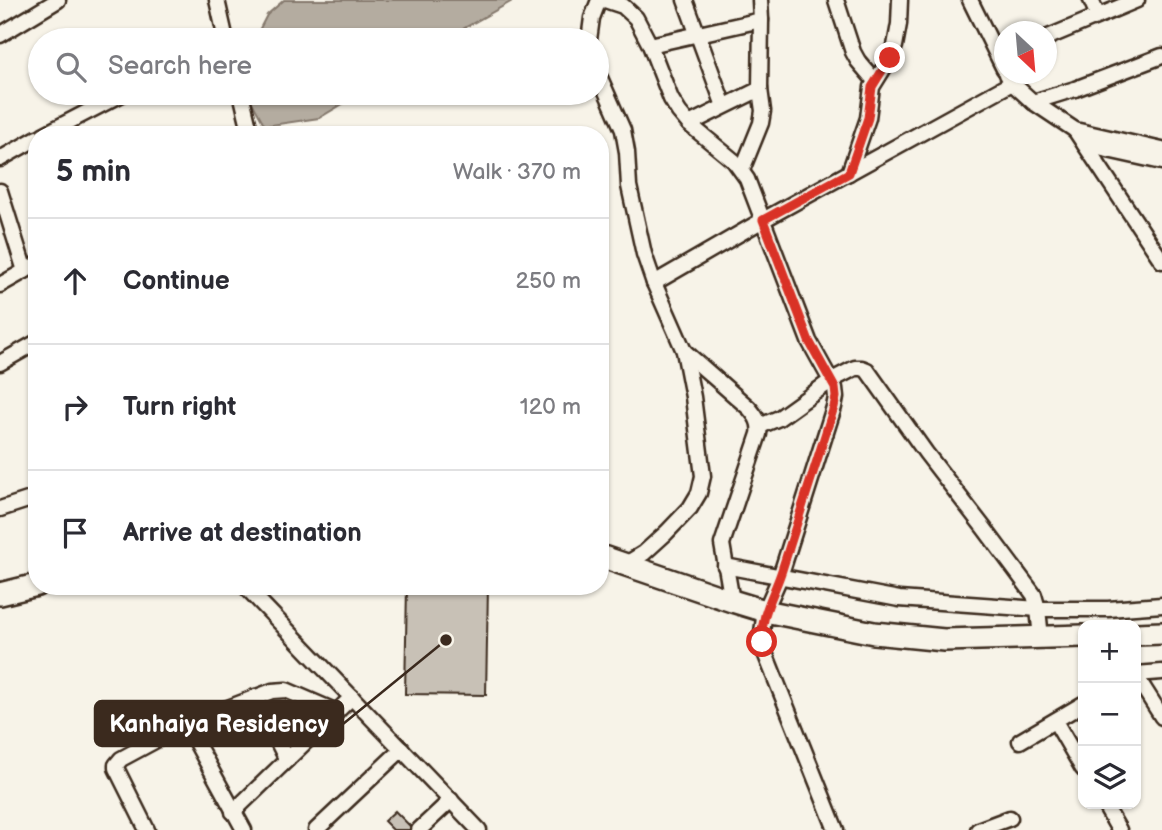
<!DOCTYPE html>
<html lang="en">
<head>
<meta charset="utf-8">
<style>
  body { margin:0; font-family:"Balsamiq Sans",sans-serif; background:#f2f2f3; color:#2b2b33 }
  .controls { position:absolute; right:21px; bottom:21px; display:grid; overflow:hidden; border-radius:14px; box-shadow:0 2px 5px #0004 }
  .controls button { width:63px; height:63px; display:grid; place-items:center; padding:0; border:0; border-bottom:2px solid #e1e1e2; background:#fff; color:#2b2b33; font:35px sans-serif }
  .compass { position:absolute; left:994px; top:21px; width:63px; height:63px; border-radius:50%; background:#fff; box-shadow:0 2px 5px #0004; rotate:154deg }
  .stop { position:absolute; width:21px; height:21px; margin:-16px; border:5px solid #d93025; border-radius:50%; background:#fff }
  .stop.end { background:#d93025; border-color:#fff; box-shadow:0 2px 7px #0008 }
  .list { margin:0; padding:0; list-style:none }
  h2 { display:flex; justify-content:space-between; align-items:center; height:91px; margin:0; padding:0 28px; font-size:30px }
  h2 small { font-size:23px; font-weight:400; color:#7c7c81 }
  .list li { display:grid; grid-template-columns:46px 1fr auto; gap:21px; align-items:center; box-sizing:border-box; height:126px; padding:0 28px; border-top:2px solid #e1e1e2 }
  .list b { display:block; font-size:26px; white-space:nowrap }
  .list em { font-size:23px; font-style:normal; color:#7c7c81 }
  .icon { flex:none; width:38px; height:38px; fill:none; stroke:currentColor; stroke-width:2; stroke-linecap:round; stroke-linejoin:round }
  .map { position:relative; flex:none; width:1162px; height:830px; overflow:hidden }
  .search { position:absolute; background:#fff; box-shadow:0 2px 5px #0004; left:28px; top:28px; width:581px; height:77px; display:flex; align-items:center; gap:18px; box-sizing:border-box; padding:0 24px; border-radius:38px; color:#7c7c81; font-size:26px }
  .panel { position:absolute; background:#fff; box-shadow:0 2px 5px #0004; left:28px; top:126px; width:581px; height:469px; border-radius:28px }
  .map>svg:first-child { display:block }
  .water { fill:#b4aca0; stroke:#84786c; stroke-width:2 }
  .building { fill:#c8c1b6; stroke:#3b2a1e; stroke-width:2 }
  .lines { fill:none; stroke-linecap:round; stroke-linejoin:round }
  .street-casing { stroke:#3b2a1e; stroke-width:19 }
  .secondary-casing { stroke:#3b2a1e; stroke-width:26 }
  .street { stroke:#f7f3e8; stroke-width:14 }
  .secondary { stroke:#f7f3e8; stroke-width:21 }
  .route { stroke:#d93025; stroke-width:9 }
  .leader { fill:none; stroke:#3b2a1e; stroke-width:2.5 }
  .callout-dot { fill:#3b2a1e; stroke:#f7f3e8; stroke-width:2.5 }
  .callout { fill:#3b2a1e; stroke:#3b2a1e; stroke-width:2.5 }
  .callout-label { font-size:24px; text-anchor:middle; font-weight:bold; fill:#fff }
</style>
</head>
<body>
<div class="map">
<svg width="1162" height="830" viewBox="0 0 1162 830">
  <rect width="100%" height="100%" fill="#f7f3e8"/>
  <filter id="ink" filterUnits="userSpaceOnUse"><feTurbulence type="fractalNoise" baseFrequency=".0143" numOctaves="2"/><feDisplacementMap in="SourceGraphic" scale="14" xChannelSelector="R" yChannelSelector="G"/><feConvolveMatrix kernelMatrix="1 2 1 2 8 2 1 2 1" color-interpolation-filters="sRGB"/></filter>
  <g filter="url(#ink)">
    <!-- water -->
    <g class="water">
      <polygon points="284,0 514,0 443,40 254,40 267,15"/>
      <polygon points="247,93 361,93 319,118 265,126"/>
    </g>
    <!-- building -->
    <g class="building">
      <polygon points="407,586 488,586 486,695 405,694"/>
      <polygon points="395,811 410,826 410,830 393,830 384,821"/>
    </g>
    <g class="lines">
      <!-- street casing -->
      <g class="street-casing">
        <g id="street">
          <polyline points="217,0 226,40"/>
          <polyline points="605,0 623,6 636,18 650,45 671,99 679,112 689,124 734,161 747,179 809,341 835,388 836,397 834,407 780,577 765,611 762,632 765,653 836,830"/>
          <polyline points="685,0 724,106"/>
          <polyline points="836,0 853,52 858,61 875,81"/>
          <polyline points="970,0 1004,69"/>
          <polyline points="1091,0 1098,16"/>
          <polyline points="0,35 58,0"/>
          <polyline points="1046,38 1137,0"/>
          <polyline points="589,40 592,18 599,0"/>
          <polyline points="650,45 761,20"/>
          <polyline points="597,71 623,130 627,152 629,186 644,254 654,283 684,351 693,397 703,476 699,493 690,508 666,533 644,553 626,564"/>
          <polyline points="1007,74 1012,83 1033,102 1075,130 1162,150"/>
          <polyline points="241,93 251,135"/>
          <polyline points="1033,102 1075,89 1162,56"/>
          <polyline points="689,124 760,89"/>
          <polyline points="1075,130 1162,261"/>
          <polyline points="43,135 124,93"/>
          <polyline points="1085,145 1162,162"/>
          <polyline points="0,159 37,138"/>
          <polyline points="742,170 761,123 763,111 760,89 761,20 760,0"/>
          <polyline points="849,173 868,118 872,87 890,58 895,46 899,24 900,0"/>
          <polyline points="0,191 25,271"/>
          <polyline points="654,283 763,220 1012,83"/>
          <polyline points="0,285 37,264"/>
          <path d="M684 351 749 408C756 416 761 423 759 434L722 544 732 601"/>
          <polyline points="0,363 37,342"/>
          <polyline points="760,426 779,418 832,380 855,368 862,368 867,370 926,453 984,528 1034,595 1038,609 1041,638"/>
          <polyline points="0,509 37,497"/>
          <polyline points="725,566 899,599 1038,609 1108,609 1162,605"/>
          <polyline points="245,586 479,830"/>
          <polyline points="1136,674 1162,672"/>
          <polyline points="1136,676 1162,717"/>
          <polyline points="255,697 287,760"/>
          <polyline points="1055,721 1083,769"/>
          <polyline points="186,724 244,830"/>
          <polyline points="1020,741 1083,704"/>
          <polyline points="1104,804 1119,830"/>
          <polyline points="233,812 352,697"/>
          <polyline points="147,830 116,768 116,765 121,759 186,724 272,691 286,690 337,712"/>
          <polyline points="316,830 402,749"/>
          <polyline points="419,830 451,800"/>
          <polyline points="978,830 1010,818"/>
        </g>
      </g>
      <!-- secondary casing -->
      <g class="secondary-casing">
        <g id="secondary">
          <polyline points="600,556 732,601 765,611 874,633 944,640 1083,636"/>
          <polyline points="0,594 37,585"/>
          <polyline points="1136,634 1162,633"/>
        </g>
      </g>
      <!-- street -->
      <use href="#street" class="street"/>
      <!-- secondary -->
      <use href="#secondary" class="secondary"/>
    </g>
  </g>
  <g class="lines" filter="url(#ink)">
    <!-- route -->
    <path class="route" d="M762 642C760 615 774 595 782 570 799 516 817 461 834 407L836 397 835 388 809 341 763 220 849 173 868 118 872 87 890 58"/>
  </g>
  <!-- callouts -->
  <path class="leader" d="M446 640L343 724"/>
  <circle class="callout-dot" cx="446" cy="640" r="7"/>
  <rect class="callout" x="95" y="701" width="248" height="45" rx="7"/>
  <g class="callout-label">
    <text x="219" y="732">Kanhaiya Residency</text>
  </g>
</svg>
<div class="controls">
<button>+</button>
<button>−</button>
<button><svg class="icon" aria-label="layers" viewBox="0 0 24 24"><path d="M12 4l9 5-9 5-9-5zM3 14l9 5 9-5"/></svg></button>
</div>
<svg class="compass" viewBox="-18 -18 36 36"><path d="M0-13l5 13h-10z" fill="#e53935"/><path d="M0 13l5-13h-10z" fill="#7c7c81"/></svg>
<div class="stop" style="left:762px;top:642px"></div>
<div class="stop end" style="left:890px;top:58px"></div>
<div class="search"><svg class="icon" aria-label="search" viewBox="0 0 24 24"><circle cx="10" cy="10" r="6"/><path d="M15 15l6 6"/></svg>Search here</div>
<section class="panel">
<h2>5 min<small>Walk · 370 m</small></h2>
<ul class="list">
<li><svg class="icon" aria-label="ahead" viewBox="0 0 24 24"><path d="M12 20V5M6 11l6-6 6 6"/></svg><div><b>Continue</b></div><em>250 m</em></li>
<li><svg class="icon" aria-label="right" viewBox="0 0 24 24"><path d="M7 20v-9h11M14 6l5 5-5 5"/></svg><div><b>Turn right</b></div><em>120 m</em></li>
<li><svg class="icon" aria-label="arrive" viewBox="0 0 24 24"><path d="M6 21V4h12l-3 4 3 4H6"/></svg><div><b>Arrive at destination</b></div></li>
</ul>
</section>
</div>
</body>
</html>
